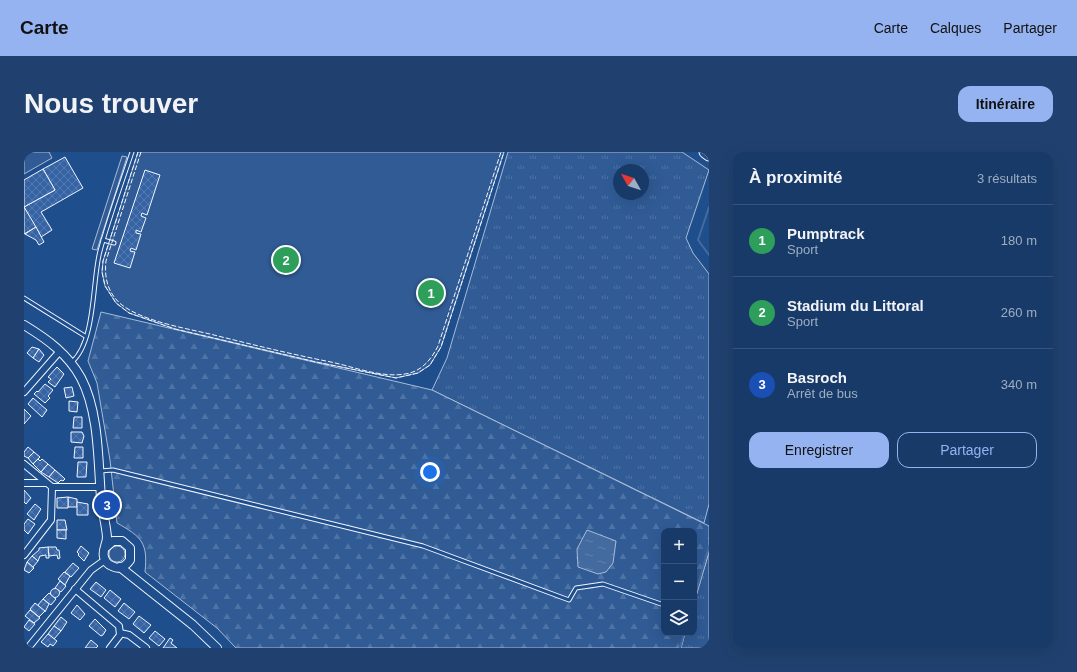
<!DOCTYPE html>
<html lang="fr">
<head>
<meta charset="utf-8">
<style>
  body { margin:0; font-family:Helvetica,sans-serif; background:#20416f; color:#f1f3f6 }
  .controls { position:absolute; right:12px; bottom:12px; display:grid; overflow:hidden; border-radius:8px; box-shadow:0 4px 16px #0002 }
  .controls button { width:36px; height:36px; display:grid; place-items:center; padding:0; border:0; border-bottom:1px solid #36547d; background:#173a69; color:#f1f3f6; font:20px sans-serif }
  .compass { position:absolute; left:589px; top:12px; width:36px; height:36px; border-radius:50%; background:#173a69; box-shadow:0 4px 16px #0002; rotate:309deg }
  .you { position:absolute; left:406px; top:320px; width:14px; height:14px; margin:-10px; border:3px solid #fff; border-radius:50%; background:#1a73e8; box-shadow:0 0 0 6px #1a73e833 }
  .badge { display:grid; place-items:center; width:26px; height:26px; border-radius:50%; background:#95b2f1; color:#fff; font-size:13px; font-weight:700 }
  .pin { position:absolute; translate:-50% -50%; border:2px solid #fff; box-shadow:0 1px 4px #0006 }
  .list { margin:0; padding:0; list-style:none }
  h2 { display:flex; justify-content:space-between; align-items:center; height:52px; margin:0; padding:0 16px; font-size:17px }
  h2 small { font-size:13px; font-weight:400; color:#9eadc0 }
  .list li { display:grid; grid-template-columns:26px 1fr auto; gap:12px; align-items:center; box-sizing:border-box; height:72px; padding:0 16px; border-top:1px solid #36547d }
  .list b { display:block; font-size:15px; white-space:nowrap }
  .list p { margin:0; font-size:13px; white-space:nowrap; color:#9eadc0 }
  .list em { font-size:13px; font-style:normal; color:#9eadc0 }
  .actions { display:flex; gap:8px; padding:12px 16px }
  .actions a { flex:1; padding:9px 0; border:1px solid #95b2f1; border-radius:12px; text-align:center; font-size:14px; color:#95b2f1 }
  .actions .main { background:#95b2f1; color:#111 }
  .icon { flex:none; width:22px; height:22px; fill:none; stroke:currentColor; stroke-width:2; stroke-linecap:round; stroke-linejoin:round }
  .map { position:relative; flex:none; width:685px; height:496px; overflow:hidden; border-radius:12px }
  header { display:flex; align-items:center; gap:24px; box-sizing:border-box; height:56px; padding:0 20px; background:#95b2f1; color:#111 }
  header strong { font-size:19px }
  nav { display:flex; gap:22px; margin-inline-start:auto; font-size:14px }
  .intro { display:flex; align-items:center; justify-content:space-between; box-sizing:border-box; height:96px; padding:0 24px }
  h1 { margin:0; font-size:28px }
  .button { padding:10px 18px; border-radius:12px; background:#95b2f1; color:#111; font-size:14px; font-weight:700 }
  main { display:flex; gap:24px; padding:0 24px }
  aside { flex:1; background:#173a69; border-radius:12px; box-shadow:0 4px 16px #0002 }
  .map>svg:first-child { display:block }
  .grass { fill:url(#grass-tufts); stroke:#a8bbd7; fill-rule:evenodd }
  .forest { fill:url(#forest-firs); stroke:#a8bbd7 }
  .pitch { fill:#305b95; stroke:#a8bbd7 }
  .water { fill:url(#water-ripples); stroke:#a8bbd7 }
  .lines { fill:none; stroke-linecap:round; stroke-linejoin:round }
  .stream { stroke:#446ba0; stroke-width:2 }
  .building { fill:url(#building-cross-hatch); stroke:#f2f6ff }
  .lane-casing { stroke:#f2f6ff; stroke-width:5 }
  .street-casing { stroke:#f2f6ff; stroke-width:8 }
  .secondary-casing { stroke:#f2f6ff; stroke-width:10 }
  .highway-casing { stroke:#f2f6ff; stroke-width:13 }
  .lane { stroke:#1f4e8c; stroke-width:3 }
  .street { stroke:#1f4e8c; stroke-width:6 }
  .secondary { stroke:#1f4e8c; stroke-width:8 }
  .highway { stroke:#1f4e8c; stroke-width:11 }
  .fence { stroke:#f2f6ff; stroke-width:1; stroke-dasharray:5 2; stroke-linecap:butt }
</style>
</head>
<body>
<header>
<strong>Carte</strong>
<nav><a>Carte</a><a>Calques</a><a>Partager</a></nav>
</header>
<div class="intro"><h1>Nous trouver</h1><a class="button">Itinéraire</a></div>
<main>
<div class="map">
<svg width="685" height="496" viewBox="0 0 685 496">
  <defs>
    <pattern id="grass-tufts" width="24" height="20" patternUnits="userSpaceOnUse"><rect width="24" height="20" fill="#305b95"/><path d="M3 7l-1-3M5 7V3M7 7l1-3M15 17l-1-3M17 17v-4M19 17l1-3" fill="none" stroke="#4e73a5"/></pattern>
    <pattern id="forest-firs" width="22" height="20" patternUnits="userSpaceOnUse"><rect width="22" height="20" fill="#305b95"/><path d="M5 1l3.5 6h-7zM16 11l3.5 6h-7z" fill="#4e73a5"/></pattern>
    <pattern id="water-ripples" width="26" height="14" patternUnits="userSpaceOnUse"><rect width="26" height="14" fill="#446ba0"/><path d="M2 4q2-2 4 0t4 0M15 11q2-2 4 0t4 0" fill="none" stroke="#5f81ae"/></pattern>
    <pattern id="building-cross-hatch" width="8" height="8" patternUnits="userSpaceOnUse"><rect width="8" height="8" fill="#3563a3"/><path d="M0 0l8 8M0 8l8-8" fill="none" stroke="#537ab1"/></pattern>
  </defs>
  <rect width="100%" height="100%" fill="#1f4e8c"/>
  <!-- grass -->
  <g class="grass">
    <path d="M484 0H658L685 18 662 86 669 101 685 122V352L680 371 408 238 423 206ZM595 18H619V42H595Z"/>
    <circle cx="93" cy="402" r="8"/>
    <polygon points="685,400 685,496 657,496 661,481 670,481 670,451"/>
  </g>
  <!-- forest -->
  <path class="forest" d="M77 160 408 238 685 374V400L670 451V379H640V481H661L657 496H212L193 476 121 420C124 391 118 385 93 371L86 308 73 231 64 209Z"/>
  <!-- pitch -->
  <g class="pitch">
    <polygon points="0,0 25,0 28,6 0,22"/>
    <polygon points="114,0 480,0 417,195 406,213 394,221 372,226 292,210 151,177 105,161 92,151 81,134 78,120 79,109"/>
    <polygon points="98,4 103,5 73,98 68,97"/>
  </g>
  <!-- water -->
  <polygon class="water" points="563,378 592,389 589,411 582,420 574,422 554,415 553,397"/>
  <g class="lines">
    <!-- stream -->
    <g class="stream">
      <polyline points="685,55 674,88 685,103"/>
      <polyline points="670,446 685,394"/>
      <polyline points="656,496 660,481"/>
    </g>
  </g>
  <!-- building -->
  <g class="building">
    <polygon points="41,5 59,36 17,60 28,78 17,85 0,55 31,38 19,17"/>
    <polygon points="19,17 31,38 0,55 12,75 0,82 0,28"/>
    <polygon points="121,18 136,23 123,63 118,61 117,64 122,66 117,80 112,78 112,81 117,82 112,98 107,96 106,99 111,100 106,116 90,111"/>
    <polygon points="12,75 20,90 15,93 12,88 1,82"/>
    <polygon points="8,195 15,197 9,206 3,201"/>
    <polygon points="15,197 20,203 15,210 9,206"/>
    <polygon points="33,215 40,222 31,235 24,230 27,227 24,225"/>
    <polygon points="21,232 29,238 24,244 26,246 21,251 10,242 13,239 14,240"/>
    <polygon points="48,235 50,244 42,246 40,236"/>
    <polygon points="9,246 23,258 18,265 4,252"/>
    <polygon points="45,249 54,250 53,260 45,259"/>
    <polygon points="0,257 7,264 0,272"/>
    <polygon points="50,265 58,265 58,276 49,276"/>
    <polygon points="47,280 58,280 60,284 58,291 47,290"/>
    <polygon points="4,295 10,300 4,306 0,304 0,300"/>
    <polygon points="51,295 59,295 59,306 50,306"/>
    <polygon points="10,300 16,305 9,312 4,306"/>
    <polygon points="14,307 16,309 18,307 24,312 17,320 9,312"/>
    <polygon points="54,310 63,310 62,325 53,325"/>
    <polygon points="24,312 31,318 25,325 17,320"/>
    <polygon points="31,318 39,325 41,327 39,329 37,328 34,331 25,325"/>
    <polygon points="0,338 7,346 2,352 0,350"/>
    <polygon points="44,345 53,347 53,355 44,355"/>
    <polygon points="44,345 44,356 33,356 33,346"/>
    <polygon points="53,350 64,352 64,363 53,363"/>
    <polygon points="11,352 17,357 10,368 3,362"/>
    <polygon points="4,367 11,372 4,382 0,378 0,372"/>
    <polygon points="33,368 41,368 43,378 33,378"/>
    <polygon points="33,378 42,378 42,387 33,386"/>
    <polygon points="57,394 65,401 60,409 54,403 55,402 53,400"/>
    <polygon points="24,395 32,395 33,398 35,398 36,406 34,407 33,403 25,404"/>
    <polygon points="24,395 25,406 22,406 22,403 16,404 14,409 8,404 15,398 15,396"/>
    <polygon points="8,404 14,409 9,415 3,410"/>
    <polygon points="3,410 10,416 5,421 0,418"/>
    <polygon points="49,411 55,416 47,425 41,420"/>
    <polygon points="40,420 46,424 41,433 34,427"/>
    <polygon points="36,429 42,434 37,440 31,436"/>
    <polygon points="72,430 82,438 77,445 66,437"/>
    <circle cx="31" cy="441" r="4.5"/>
    <polygon points="86,438 97,447 91,455 80,446"/>
    <polygon points="25,441 32,447 27,453 19,447"/>
    <polygon points="19,447 25,452 21,460 14,453"/>
    <polygon points="11,451 21,459 15,465 6,457"/>
    <polygon points="100,451 111,460 105,467 94,459"/>
    <polygon points="53,453 61,462 56,468 47,461"/>
    <polygon points="6,458 16,466 10,471 1,464"/>
    <polygon points="115,464 127,473 120,481 109,472"/>
    <polygon points="37,465 43,470 37,479 30,474"/>
    <polygon points="71,467 82,478 79,483 77,484 65,474"/>
    <polygon points="5,468 11,472 5,479 0,475"/>
    <polygon points="30,474 37,479 30,487 24,482"/>
    <polygon points="131,479 141,487 135,494 125,486"/>
    <polygon points="24,482 33,489 29,494 26,492 24,495 17,490"/>
    <polygon points="146,486 149,488 147,491 153,496 139,496"/>
    <polygon points="67,488 74,494 72,496 61,496"/>
  </g>
  <g class="lines">
    <!-- lane casing -->
    <g class="lane-casing">
      <g id="lane">
        <polyline points="79,88 90,91"/>
        <polyline points="0,146 61,184"/>
        <path d="M48 210C72 189 68 128 76 99 85 66 97 33 108 0"/>
        <polyline points="76,319 89,318 399,394 545,448 552,436 579,432 640,453"/>
      </g>
    </g>
    <!-- street casing -->
    <g class="street-casing">
      <g id="street">
        <polyline points="0,240 36,199"/>
        <polyline points="0,312 28,335 76,335"/>
        <polyline points="0,331 22,331"/>
        <polyline points="0,403 27,368 28,335"/>
        <polyline points="51,437 95,474 96,483 86,496"/>
        <polyline points="96,481 105,483 122,496"/>
        <polyline points="4,496 67,418 81,408"/>
      </g>
    </g>
    <!-- secondary casing -->
    <g class="secondary-casing">
      <g id="secondary">
        <path d="M0 173C23 187 44 202 57 226 75 260 74 308 77 346 78 358 82 372 83 385 83 392 78 398 80 405 81 409 84 413 88 414 95 418 102 414 106 408V396L98 389H89L81 396"/>
        <polyline points="96,415 169,473 193,496"/>
      </g>
    </g>
    <!-- highway casing -->
    <g class="highway-casing">
      <polyline id="highway" points="681,0 685,3"/>
    </g>
    <!-- lane -->
    <use href="#lane" class="lane"/>
    <!-- street -->
    <use href="#street" class="street"/>
    <!-- secondary -->
    <use href="#secondary" class="secondary"/>
    <!-- highway -->
    <use href="#highway" class="highway"/>
    <!-- fence -->
    <g class="fence">
      <polyline points="114,0 79,109 78,120 81,134 92,151 105,161 151,177 292,210 372,226 394,221 406,213 417,195 480,0"/>
      <path d="M117 0 82 109C80 126 84 142 98 153 119 169 160 176 186 182 226 192 266 202 307 210 330 215 358 226 381 222 397 220 407 208 414 194L477 0"/>
    </g>
  </g>
</svg>
<div class="controls">
<button>+</button>
<button>−</button>
<button><svg class="icon" aria-label="layers" viewBox="0 0 24 24"><path d="M12 4l9 5-9 5-9-5zM3 14l9 5 9-5"/></svg></button>
</div>
<svg class="compass" viewBox="-18 -18 36 36"><path d="M0-13l5 13h-10z" fill="#e53935"/><path d="M0 13l5-13h-10z" fill="#9eadc0"/></svg>
<div class="you"></div>
<div class="pin badge" style="left:407px;top:141px;background:#2e9e5b">1</div>
<div class="pin badge" style="left:262px;top:108px;background:#2e9e5b">2</div>
<div class="pin badge" style="left:83px;top:353px;background:#1a4fb4">3</div>
</div>
<aside>
<h2>À proximité<small>3 résultats</small></h2>
<ul class="list">
<li><span class="badge" style="background:#2e9e5b">1</span><div><b>Pumptrack</b><p>Sport</p></div><em>180 m</em></li>
<li><span class="badge" style="background:#2e9e5b">2</span><div><b>Stadium du Littoral</b><p>Sport</p></div><em>260 m</em></li>
<li><span class="badge" style="background:#1a4fb4">3</span><div><b>Basroch</b><p>Arrêt de bus</p></div><em>340 m</em></li>
</ul>
<div class="actions"><a class="main">Enregistrer</a><a>Partager</a></div>
</aside>
</main>
</body>
</html>
